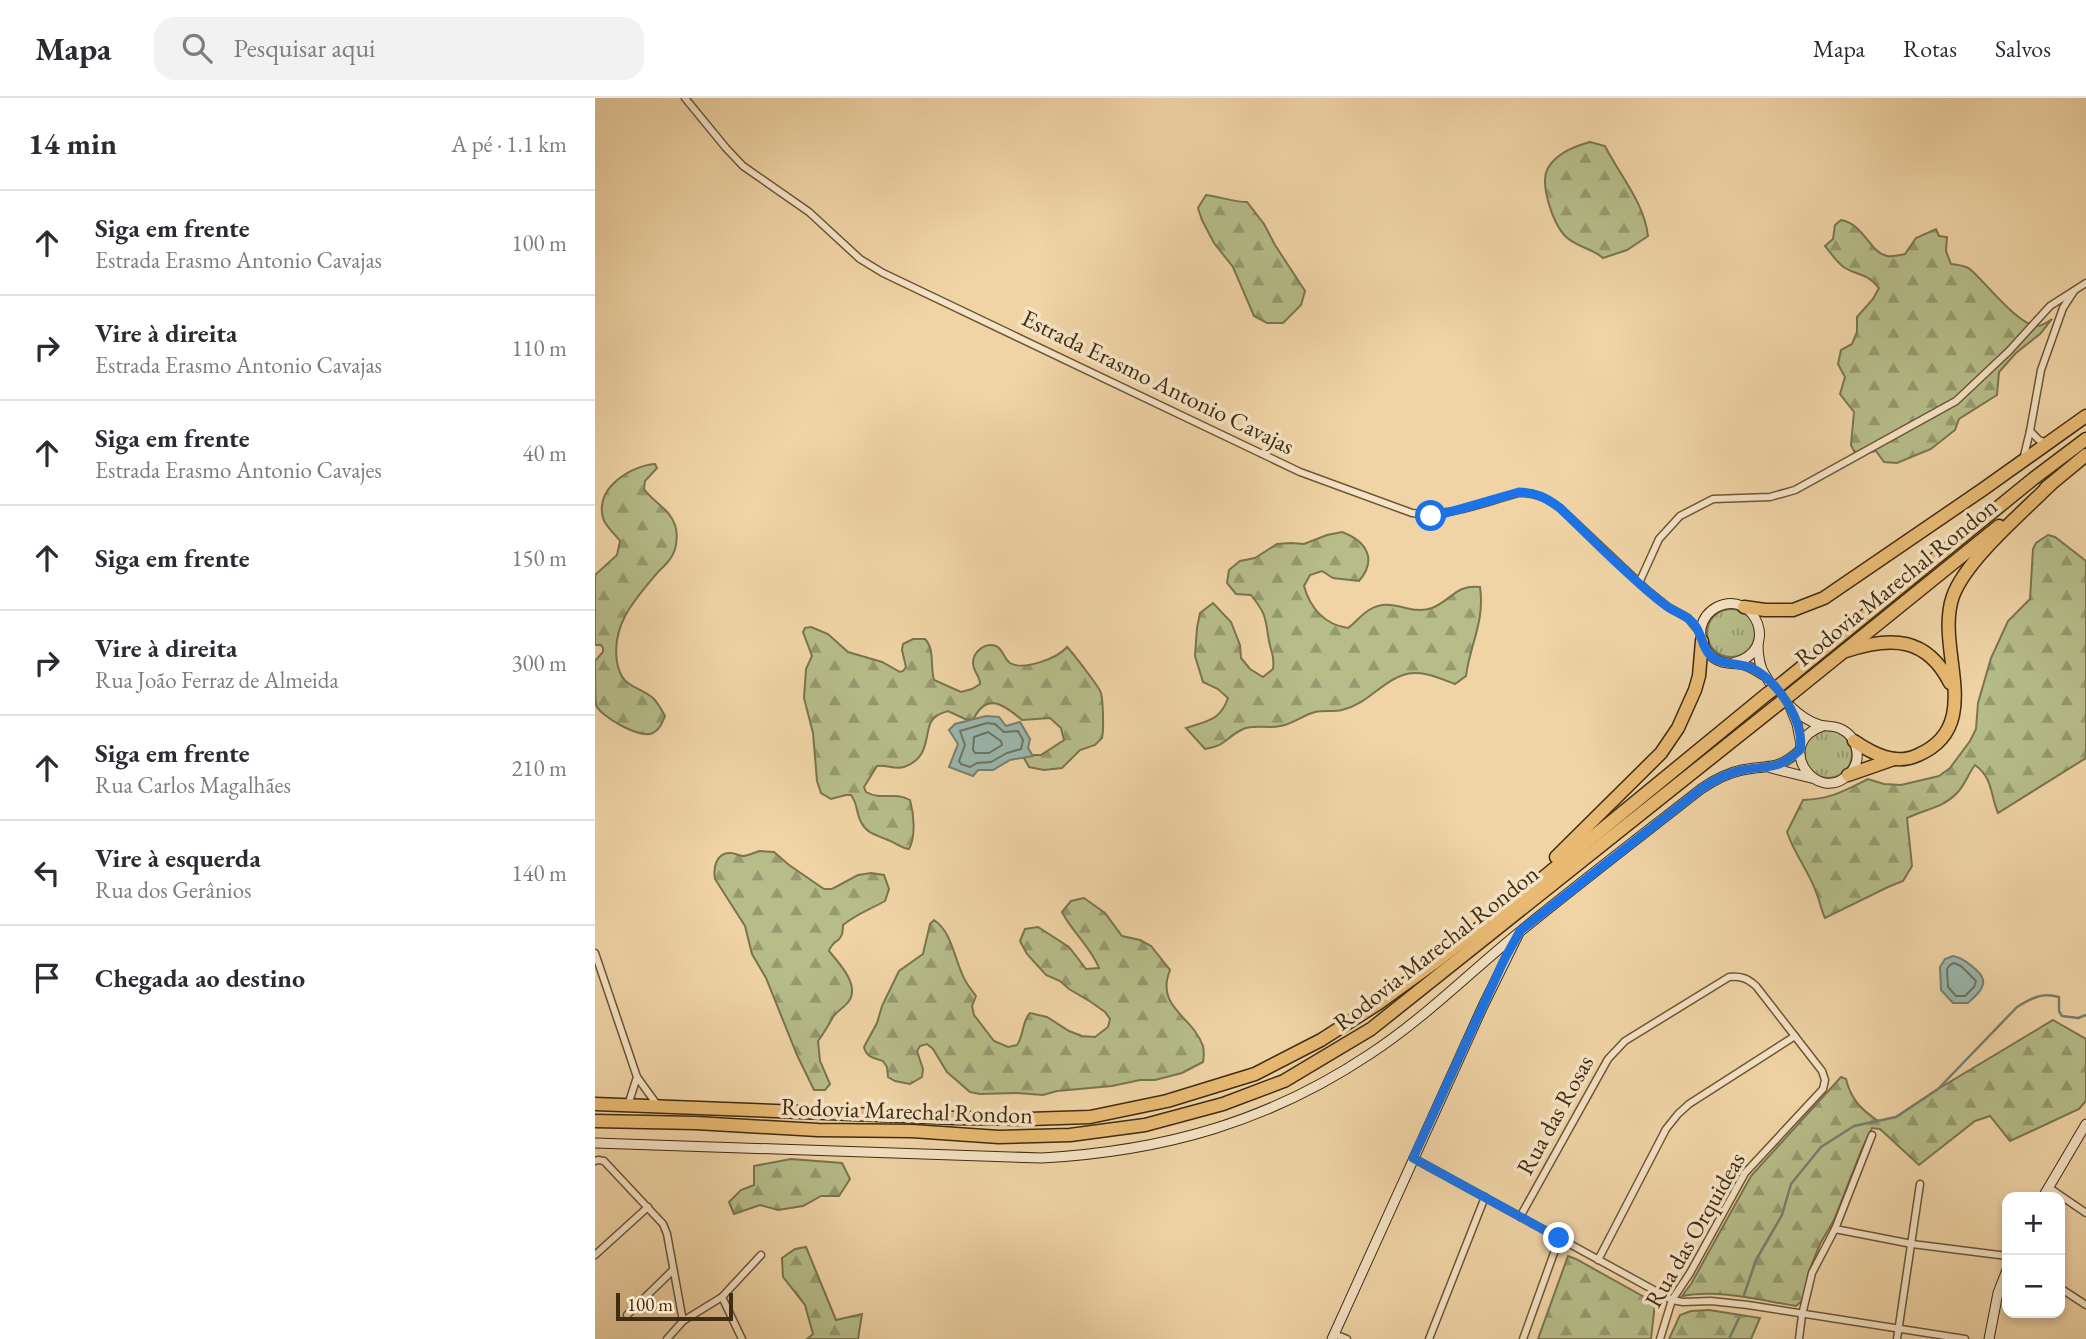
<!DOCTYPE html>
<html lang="pt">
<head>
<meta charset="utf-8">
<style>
  body { margin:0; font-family:"EB Garamond",serif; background:#f2f2f3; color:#2b2b33 }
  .controls { position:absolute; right:21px; bottom:21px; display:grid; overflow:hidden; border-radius:14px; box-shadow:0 4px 10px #0003 }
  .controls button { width:63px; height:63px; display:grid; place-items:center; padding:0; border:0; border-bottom:2px solid #e1e1e2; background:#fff; color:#2b2b33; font:35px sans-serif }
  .scale { position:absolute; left:21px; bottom:18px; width:117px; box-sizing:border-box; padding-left:7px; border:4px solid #402c11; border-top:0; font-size:19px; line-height:24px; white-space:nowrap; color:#402c11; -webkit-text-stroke:5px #f5e3c5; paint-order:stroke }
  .stop { position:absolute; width:21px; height:21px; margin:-16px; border:5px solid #1a73e8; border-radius:50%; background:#fff }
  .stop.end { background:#1a73e8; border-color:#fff; box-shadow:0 2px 7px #0008 }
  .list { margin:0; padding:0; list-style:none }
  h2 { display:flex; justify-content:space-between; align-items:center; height:91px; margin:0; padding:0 28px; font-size:30px }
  h2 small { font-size:23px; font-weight:400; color:#7c7c81 }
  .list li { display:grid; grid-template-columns:46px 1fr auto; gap:21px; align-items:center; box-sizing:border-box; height:105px; padding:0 28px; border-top:2px solid #e1e1e2 }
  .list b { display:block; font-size:26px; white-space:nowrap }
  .list p { margin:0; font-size:23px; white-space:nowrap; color:#7c7c81 }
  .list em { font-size:23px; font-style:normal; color:#7c7c81 }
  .icon { flex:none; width:38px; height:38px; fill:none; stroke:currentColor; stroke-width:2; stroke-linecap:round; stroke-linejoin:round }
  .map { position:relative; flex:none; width:1491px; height:1241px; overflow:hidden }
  header { display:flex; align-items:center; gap:42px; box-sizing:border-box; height:98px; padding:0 35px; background:#fff; border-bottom:2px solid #e1e1e2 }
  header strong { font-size:33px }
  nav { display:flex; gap:38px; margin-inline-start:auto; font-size:24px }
  .search { width:490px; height:63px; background:#f2f2f3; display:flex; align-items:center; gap:18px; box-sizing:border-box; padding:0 24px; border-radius:21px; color:#7c7c81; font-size:26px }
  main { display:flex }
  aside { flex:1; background:#fff }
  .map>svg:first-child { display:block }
  .grass { fill:url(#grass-tufts); stroke:#7b744d; stroke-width:2 }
  .forest { fill:url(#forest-firs); stroke:#7b744d; stroke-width:2 }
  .water { fill:#9bb7ae; stroke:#777f6f; stroke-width:2 }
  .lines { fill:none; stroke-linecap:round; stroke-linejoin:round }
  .shore { stroke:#6e7260; stroke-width:2 }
  .stream { stroke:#777f6f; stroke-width:2.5 }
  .street-casing { stroke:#6c5636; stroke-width:9 }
  .secondary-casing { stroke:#402c11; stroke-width:11 }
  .highway-casing { stroke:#402c11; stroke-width:15 }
  .street { stroke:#f5e3c5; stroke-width:6 }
  .secondary { stroke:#f5e3c5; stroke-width:9 }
  .highway { stroke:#e8ba73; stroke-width:12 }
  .highway-bridge-casing { stroke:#402c11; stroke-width:15; stroke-linecap:butt }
  .highway-bridge { stroke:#e8ba73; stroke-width:12 }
  .route { stroke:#1a73e8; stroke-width:9 }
  .labels { text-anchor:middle; stroke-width:7; stroke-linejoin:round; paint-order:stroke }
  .street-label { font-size:24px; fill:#402c11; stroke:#f5e3c5 }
</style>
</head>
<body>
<header>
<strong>Mapa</strong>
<div class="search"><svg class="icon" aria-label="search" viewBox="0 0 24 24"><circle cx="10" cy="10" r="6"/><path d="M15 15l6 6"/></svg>Pesquisar aqui</div>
<nav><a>Mapa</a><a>Rotas</a><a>Salvos</a></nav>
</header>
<main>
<aside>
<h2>14 min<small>A pé · 1.1 km</small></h2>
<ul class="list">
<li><svg class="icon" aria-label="ahead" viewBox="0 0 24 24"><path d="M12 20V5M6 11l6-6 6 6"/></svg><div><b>Siga em frente</b><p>Estrada Erasmo Antonio Cavajas</p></div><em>100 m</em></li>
<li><svg class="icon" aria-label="right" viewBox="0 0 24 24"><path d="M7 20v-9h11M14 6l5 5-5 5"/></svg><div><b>Vire à direita</b><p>Estrada Erasmo Antonio Cavajas</p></div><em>110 m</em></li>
<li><svg class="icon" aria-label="ahead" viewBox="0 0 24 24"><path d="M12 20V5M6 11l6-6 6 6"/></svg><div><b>Siga em frente</b><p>Estrada Erasmo Antonio Cavajes</p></div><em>40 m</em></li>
<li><svg class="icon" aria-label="ahead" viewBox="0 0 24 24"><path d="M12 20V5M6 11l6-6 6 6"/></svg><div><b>Siga em frente</b></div><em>150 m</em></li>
<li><svg class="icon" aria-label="right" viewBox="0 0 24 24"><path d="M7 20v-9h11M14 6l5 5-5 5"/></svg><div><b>Vire à direita</b><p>Rua João Ferraz de Almeida</p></div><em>300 m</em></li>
<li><svg class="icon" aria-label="ahead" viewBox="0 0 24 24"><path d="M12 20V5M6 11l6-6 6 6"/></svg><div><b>Siga em frente</b><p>Rua Carlos Magalhães</p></div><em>210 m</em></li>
<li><svg class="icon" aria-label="left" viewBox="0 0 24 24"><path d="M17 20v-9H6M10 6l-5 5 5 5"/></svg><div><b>Vire à esquerda</b><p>Rua dos Gerânios</p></div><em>140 m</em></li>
<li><svg class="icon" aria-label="arrive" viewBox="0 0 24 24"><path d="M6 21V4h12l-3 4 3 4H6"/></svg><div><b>Chegada ao destino</b></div></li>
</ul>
</aside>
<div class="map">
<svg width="1491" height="1241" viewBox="0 0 1491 1241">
  <defs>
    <pattern id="grass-tufts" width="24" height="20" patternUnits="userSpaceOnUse" patternTransform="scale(1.75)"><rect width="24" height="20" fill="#b6bd89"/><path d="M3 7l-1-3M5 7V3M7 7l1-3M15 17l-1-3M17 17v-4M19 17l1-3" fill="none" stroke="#959a6f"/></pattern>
    <pattern id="forest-firs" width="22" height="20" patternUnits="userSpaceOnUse" patternTransform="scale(1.75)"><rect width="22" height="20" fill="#b6bd89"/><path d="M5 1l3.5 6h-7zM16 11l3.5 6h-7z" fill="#959a6f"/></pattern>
  </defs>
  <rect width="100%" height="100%" fill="#f0d4a6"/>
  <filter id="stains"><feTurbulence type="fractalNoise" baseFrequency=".00286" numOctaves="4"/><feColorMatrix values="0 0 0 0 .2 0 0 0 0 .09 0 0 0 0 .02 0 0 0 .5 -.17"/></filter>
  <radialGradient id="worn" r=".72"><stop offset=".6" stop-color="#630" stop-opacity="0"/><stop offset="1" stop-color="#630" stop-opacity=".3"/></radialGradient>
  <!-- grass -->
  <g class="grass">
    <circle cx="1136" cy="535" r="24"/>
    <circle cx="1233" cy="656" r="24"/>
  </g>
  <!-- forest -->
  <g class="forest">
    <path d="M995 44 1010 48C1025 78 1049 104 1053 138L1032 152 1008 160C997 150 981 149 970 138 958 125 944 86 953 70 961 56 980 48 995 44Z"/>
    <path d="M611 97C626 99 638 104 652 104L669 126 680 147 710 193 706 207 688 225H672L659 218 638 169 619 145 607 122 603 110Z"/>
    <path d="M1246 122C1269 126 1274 154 1292 158 1297 159 1305 157 1310 156L1321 140 1341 131 1344 138 1352 139 1351 153 1356 166C1363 167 1371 167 1376 172 1390 184 1424 228 1442 228 1447 228 1453 224 1457 221L1445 236 1421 255 1404 274 1402 297 1364 321 1360 332 1336 351 1302 365 1289 364 1281 353 1265 356 1259 353 1256 347 1259 314 1245 296 1250 279 1243 266 1246 252 1257 246 1262 234V219L1278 201 1284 190C1271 174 1265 179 1250 170 1242 165 1236 155 1230 148L1238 141 1240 127Z"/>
    <path d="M60 366 62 370 50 383 49 391C59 405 74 410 80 427 83 435 82 450 77 458 74 464 68 469 63 474 41 500 16 526 22 564 27 591 41 586 58 600 63 605 66 611 70 618 67 625 65 631 58 635 45 641 6 619 1 607 0 598 0 574 0 563L8 554V550L6 547H0V477L22 457 25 443C20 436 10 428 8 420 0 390 35 368 60 366Z"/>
    <path d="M747 434C771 443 783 461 764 483L738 480 727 473 715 477 709 488C715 510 730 527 753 530 760 525 767 516 774 512 798 498 814 518 837 510 857 502 861 486 885 489 890 524 875 546 871 578L860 586C844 580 825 571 808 577 786 584 773 606 747 612 739 614 729 612 720 614 708 617 698 626 685 628 672 631 660 626 648 631 631 639 631 648 610 651L591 630C612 623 625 623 633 600L623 591 608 584 600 558 602 530 605 515 618 505 636 524 645 547 646 560 655 571 668 579 678 571C680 557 676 555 674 543 670 520 672 517 656 497L641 496 632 485 634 472 645 463 660 460 682 446 696 445 709 446 732 437Z"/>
    <path d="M1453 437 1460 439 1491 463V660L1403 715C1395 696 1398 680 1380 667 1373 676 1370 687 1362 695 1348 710 1330 711 1312 720L1317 768 1308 783 1293 789 1230 820C1226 812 1225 803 1221 794 1214 773 1199 756 1192 734L1208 702C1236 701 1249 693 1273 681L1289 686 1306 687 1344 678 1355 670 1375 643 1381 631 1383 605 1396 560 1413 523 1435 501 1438 451 1441 445Z"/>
    <path d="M216 529 233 536 253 554 287 564 305 574 308 573 311 569 307 552 308 546 318 541H330C340 551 335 569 339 582L366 594 377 591 385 586C385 578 378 573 378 565 378 554 390 544 401 548 408 551 409 561 415 565 429 573 463 560 472 549 477 554 505 590 506 595 508 602 509 632 507 640L500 647 485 652 467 670 449 672 434 669 429 660 431 657H446L469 642 466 630 455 620 427 622C409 607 392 593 378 622L370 621 353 613C350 614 346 615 343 617 325 626 341 658 309 669 299 672 291 666 282 668L269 689 271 694C287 703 299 693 315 702 319 716 321 738 314 751 306 750 301 745 293 742 282 737 272 736 266 724 261 715 263 706 256 697H251L236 701 226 695 222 683 218 635 209 600 211 571 217 558 208 534 210 530Z"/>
    <path d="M165 753 179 754 194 767 229 791H237L263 777 276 775 289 777 294 791 290 803C274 812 263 815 248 827 248 847 238 840 234 853 244 865 265 887 254 903 250 909 242 913 238 919 233 928 229 935 223 943L225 963 235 986 230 992H219L202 957 171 880 157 856 150 828 120 781C118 770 121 754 136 755 140 755 144 758 148 758 153 758 160 754 165 753Z"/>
    <path d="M489 800 510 815 527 838 545 842 556 848 575 872C560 910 597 917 608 948 609 953 609 959 608 964L587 975 560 982H545L517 988 462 993 448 997 422 995 385 996 375 994 352 974 338 951 332 946 325 948 322 953 328 971 327 979 315 986 300 983 293 979 292 969 288 963C279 960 271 959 269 949L282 925 287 908 304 873 328 856 335 826 339 822C358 834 360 866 371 884 374 889 378 894 381 898L377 908 379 917 399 943 413 949 422 947C429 937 427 923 435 915L452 919 474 933 487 938 500 939 513 929 515 921 510 914 496 904 474 891 465 883 451 877 432 856 425 843 430 831 443 829 474 849 491 871 504 870C496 849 477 834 467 814L476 803Z"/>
    <path d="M1458 922 1491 941V1003L1484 1011 1415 1043 1395 1018 1380 1023 1324 1067 1285 1031 1277 1030 1267 1051 1239 1122 1225 1146 1214 1173 1208 1202 1201 1208C1164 1202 1124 1191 1087 1198L1096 1186 1156 1078 1246 979 1251 981C1256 1002 1267 1012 1283 1023L1301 1019 1343 991Z"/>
    <polygon points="196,1061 247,1065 255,1081 244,1098 226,1098 208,1108 183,1112 165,1107 139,1116 134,1104 146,1092 159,1087 159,1068"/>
    <polygon points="211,1149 241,1222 267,1216 263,1241 212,1241 218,1236 210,1207 188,1179 187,1160 200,1151"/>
    <polygon points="973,1158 981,1161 1060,1205 1056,1241 943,1241"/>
    <polygon points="1114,1212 1165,1220 1156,1241 1074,1241 1085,1217 1096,1213"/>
  </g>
  <!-- water -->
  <g class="water">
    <polygon points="391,618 404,619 411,628 425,624 435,641 433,650 438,658 415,662 398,672 383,672 378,678 354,669 363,646 354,632 360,626"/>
    <path d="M1358 858C1367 859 1387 874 1388 882 1390 891 1378 900 1373 905H1358L1346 892 1345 869 1350 861Z"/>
  </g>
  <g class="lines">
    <!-- shore -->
    <g class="shore">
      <polygon points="392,625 400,626 409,634 423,633 428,642 426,651 412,655 396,664 382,665 375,669 366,666 364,663 370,647 365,633"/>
      <polygon points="393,634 406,643 407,647 394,655 380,655 378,652 379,639"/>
      <polygon points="1359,865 1366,868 1381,883 1379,889 1370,898 1361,898 1353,889 1352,871 1355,867"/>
    </g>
    <!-- stream -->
    <g class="stream">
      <path d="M1149 1197 1161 1162 1187 1117 1196 1086 1226 1049 1259 1028 1301 1019 1343 991 1422 909C1437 900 1447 894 1464 899V913L1467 918 1483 920 1491 917"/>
      <polyline points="1134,1241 1144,1220"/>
    </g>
    <!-- street casing -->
    <g class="street-casing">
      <g id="street">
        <path d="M90 0 131 50 148 68 214 114 265 161 288 175 705 374 817 415C853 420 889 404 924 395 940 394 951 400 965 410L1052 492 1073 509 1093 520 1105 535"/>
        <polyline points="1435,333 1444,342 1452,345"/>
        <polyline points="1428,362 1435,333 1446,272 1468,210 1479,193"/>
        <polyline points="1044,485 1064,441 1085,418 1118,401 1175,399 1200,392 1361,303 1414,253 1455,208 1491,185"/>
        <polyline points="0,855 42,979 63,1008"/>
        <polyline points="33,1007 42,979"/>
        <polyline points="818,1060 1077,1202 1088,1204 1116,1203 1153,1207 1370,1241"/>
        <polyline points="0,1063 3,1062 9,1063 68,1126 72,1136 88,1223"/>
        <polyline points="1453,1089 1491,1115"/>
        <path d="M925 1119 1013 961 1030 943 1134 879C1146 878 1152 880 1161 888L1227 973 1230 982 1228 991 1150 1075 1095 1175 1077 1202 1065 1241"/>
        <polyline points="1240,1131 1317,1146 1412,1158"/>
        <polyline points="0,1157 53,1109"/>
        <polyline points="1003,1162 1071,1031 1083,1016 1094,1006 1200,938"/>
        <polyline points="1465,1190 1491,1207"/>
        <polyline points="127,1199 147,1241"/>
        <polyline points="32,1217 78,1172"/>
        <polyline points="739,1236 752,1241"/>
        <polyline points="72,1241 88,1223 127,1199 166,1157"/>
        <polyline points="834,1241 890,1099"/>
        <polyline points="928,1241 964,1141"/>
        <polyline points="1204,1241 1207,1217 1217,1175 1240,1131 1277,1037"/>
        <polyline points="1302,1241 1325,1086"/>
      </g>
    </g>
    <!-- secondary casing -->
    <g class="secondary-casing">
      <g id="secondary">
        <path d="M1163 546C1163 556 1164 568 1170 577 1181 596 1204 621 1225 627 1232 629 1239 627 1246 631 1263 639 1268 663 1254 676 1222 709 1177 645 1228 628"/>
        <path d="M1138 565C1187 554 1160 490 1122 509 1114 513 1108 521 1106 530 1104 544 1113 560 1127 564 1134 566 1142 565 1149 567 1156 569 1162 573 1168 577"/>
        <polyline points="1196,611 1202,626 1206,646"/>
        <polyline points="1176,670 1216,680"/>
        <path d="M0 1045 447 1060C569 1053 673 1024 775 956 830 920 876 873 927 832 986 784 1046 738 1106 691 1119 682 1132 675 1147 672 1175 666 1181 674 1205 652"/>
        <polyline points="1448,1099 1491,1026"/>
        <polyline points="737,1241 888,908 923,837"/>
        <polyline points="1394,1241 1403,1195 1412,1172"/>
      </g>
    </g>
    <!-- highway casing -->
    <g class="highway-casing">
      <g id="highway">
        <polyline points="1451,390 1491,357"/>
        <polyline points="1149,509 1170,512 1198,512 1229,500 1387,392 1491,318"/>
        <path d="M1251 553C1296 538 1332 539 1355 585"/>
        <polyline points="1186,586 1438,381 1491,341"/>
        <polyline points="1195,597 1404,428"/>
        <path d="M1259 643C1278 656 1301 668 1323 657 1392 627 1339 551 1358 498 1371 462 1428 414 1456 386"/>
        <polyline points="1253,677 1299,661"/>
        <polyline points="961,759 1066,655 1083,630 1100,592 1104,578 1107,543"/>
        <polyline points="0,1006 360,1020 434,1021 495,1019 572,1003 660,976 726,942 784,905 839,865 927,797 1172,596"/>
        <polyline points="0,1023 101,1025 223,1032 317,1033 404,1039 475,1037 550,1027 628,1006 689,983 776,931 1181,608"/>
      </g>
    </g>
    <!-- street -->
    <use href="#street" class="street"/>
    <!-- secondary -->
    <use href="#secondary" class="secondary"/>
    <!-- highway -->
    <use href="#highway" class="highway"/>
    <!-- highway-bridge casing -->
    <g class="highway-bridge-casing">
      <g id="highway-bridge">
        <polyline points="1172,596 1186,586"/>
        <polyline points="1181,608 1195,597"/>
      </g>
    </g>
    <!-- highway-bridge -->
    <use href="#highway-bridge" class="highway-bridge"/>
  </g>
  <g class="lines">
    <!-- route -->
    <path class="route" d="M836 418 851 415 924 394C940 394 952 400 965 410 994 438 1023 468 1054 494 1061 500 1068 506 1076 511 1083 515 1092 518 1098 525 1107 534 1106 548 1115 557 1126 568 1143 564 1156 570 1181 580 1211 625 1205 652 1182 673 1174 667 1147 672 1132 675 1119 682 1106 691L925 833 909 862 818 1060 964 1140"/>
  </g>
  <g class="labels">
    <!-- street labels -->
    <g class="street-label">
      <text transform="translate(563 284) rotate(26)" y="8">Estrada Erasmo Antonio Cavajas</text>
      <text transform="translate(1301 484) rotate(-39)" y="8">Rodovia Marechal Rondon</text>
      <text transform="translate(841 850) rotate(-38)" y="8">Rodovia Marechal Rondon</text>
      <text transform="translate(312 1013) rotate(2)" y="8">Rodovia Marechal Rondon</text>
      <text transform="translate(960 1017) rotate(-61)" y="8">Rua das Rosas</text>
      <text transform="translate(1100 1132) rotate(-60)" y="8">Rua das Orquideas</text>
    </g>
  </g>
  <rect width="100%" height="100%" filter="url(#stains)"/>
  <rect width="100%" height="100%" fill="url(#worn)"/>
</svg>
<div class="controls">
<button>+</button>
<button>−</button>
</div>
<div class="scale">100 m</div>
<div class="stop" style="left:836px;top:418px"></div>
<div class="stop end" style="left:964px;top:1140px"></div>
</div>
</main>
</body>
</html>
